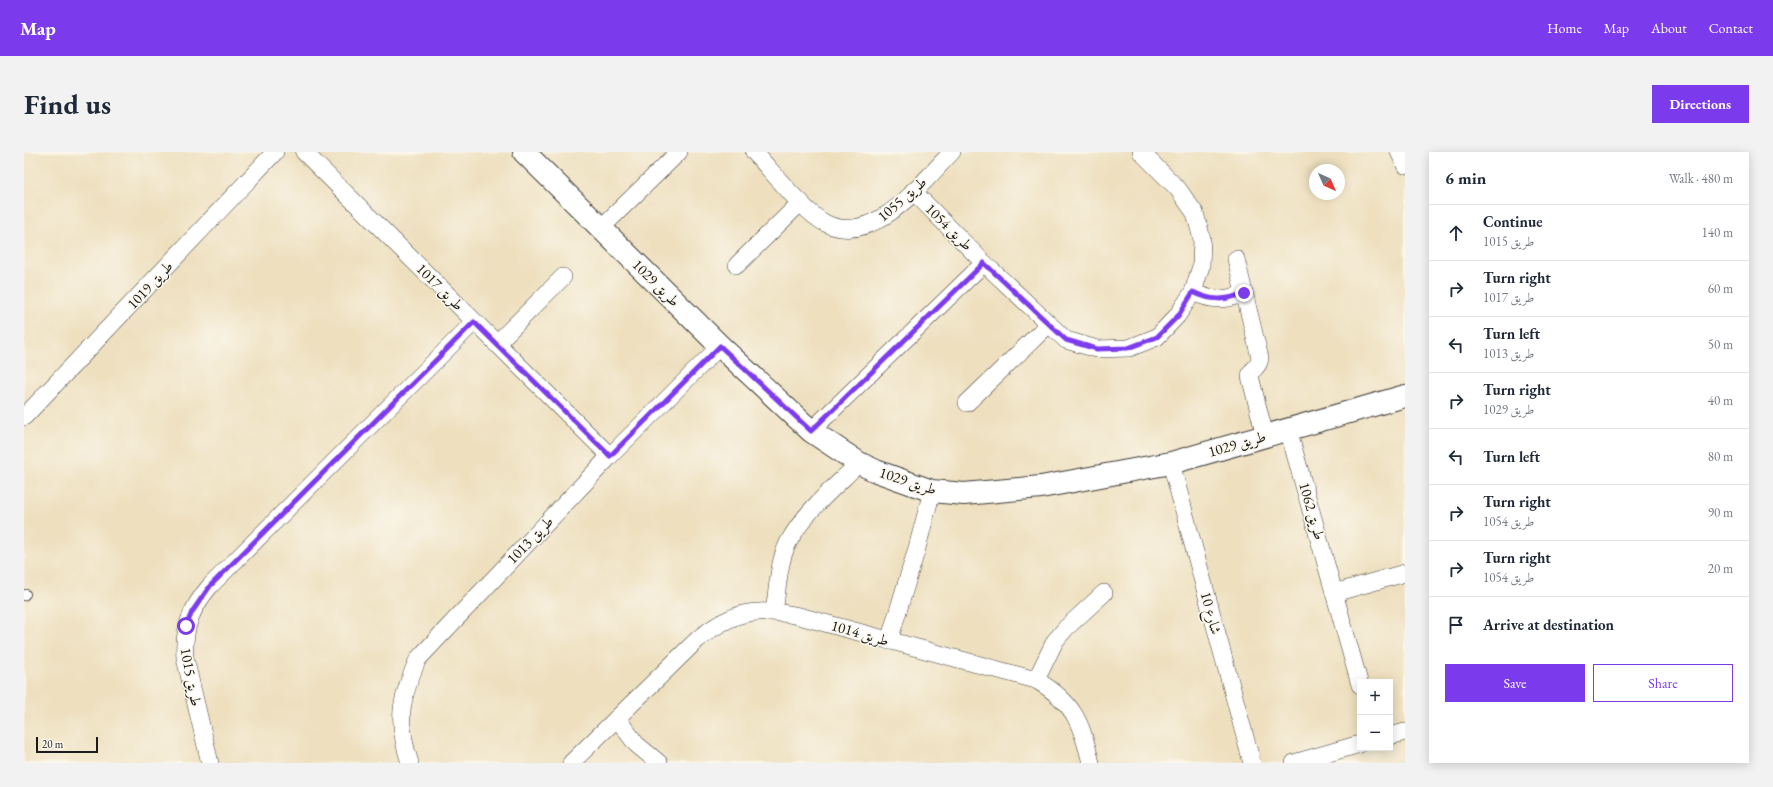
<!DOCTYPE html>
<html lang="en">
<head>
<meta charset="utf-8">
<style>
  body { margin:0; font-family:"EB Garamond",Amiri,serif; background:#f2f2f3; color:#1f2937 }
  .controls { position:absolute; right:12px; bottom:12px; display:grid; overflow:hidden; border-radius:0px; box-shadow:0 2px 10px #0003 }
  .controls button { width:36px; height:36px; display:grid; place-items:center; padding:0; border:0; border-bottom:1px solid #e0e1e3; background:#fff; color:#1f2937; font:20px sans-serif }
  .compass { position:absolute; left:1285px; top:12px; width:36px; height:36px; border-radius:50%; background:#fff; box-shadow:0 2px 10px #0003; rotate:135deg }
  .scale { position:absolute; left:12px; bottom:10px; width:62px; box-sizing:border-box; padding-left:4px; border:2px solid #1c1c1c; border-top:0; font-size:11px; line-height:14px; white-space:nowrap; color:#1c1c1c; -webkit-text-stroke:3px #fbf7ec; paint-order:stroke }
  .stop { position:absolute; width:12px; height:12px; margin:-9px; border:3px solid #7c3aed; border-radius:50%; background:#fff }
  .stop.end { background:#7c3aed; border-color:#fff; box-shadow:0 1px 4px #0008 }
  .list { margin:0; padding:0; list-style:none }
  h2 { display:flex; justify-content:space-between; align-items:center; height:52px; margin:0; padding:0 16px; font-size:17px }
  h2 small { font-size:13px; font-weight:400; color:#747a83 }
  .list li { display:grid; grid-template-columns:26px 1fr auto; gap:12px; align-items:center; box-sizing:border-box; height:56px; padding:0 16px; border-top:1px solid #e0e1e3 }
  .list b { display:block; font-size:15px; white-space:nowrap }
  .list p { margin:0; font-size:13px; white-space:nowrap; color:#747a83 }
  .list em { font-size:13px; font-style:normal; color:#747a83 }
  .actions { display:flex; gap:8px; padding:12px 16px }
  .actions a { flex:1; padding:9px 0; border:1px solid #7c3aed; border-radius:0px; text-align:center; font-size:14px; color:#7c3aed }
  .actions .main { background:#7c3aed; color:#fff }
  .icon { flex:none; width:22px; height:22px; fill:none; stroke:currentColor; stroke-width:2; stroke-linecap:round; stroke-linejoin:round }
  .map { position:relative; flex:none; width:1381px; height:611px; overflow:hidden; border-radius:0px }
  header { display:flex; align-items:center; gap:24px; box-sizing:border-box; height:56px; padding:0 20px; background:#7c3aed; color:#fff }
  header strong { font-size:19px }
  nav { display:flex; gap:22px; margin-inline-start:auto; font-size:14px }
  .intro { display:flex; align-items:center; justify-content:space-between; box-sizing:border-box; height:96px; padding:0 24px }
  h1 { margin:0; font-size:28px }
  .button { padding:10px 18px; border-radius:0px; background:#7c3aed; color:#fff; font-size:14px; font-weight:700 }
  main { display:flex; gap:24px; padding:0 24px }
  aside { flex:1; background:#fff; border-radius:0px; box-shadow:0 2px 10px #0003 }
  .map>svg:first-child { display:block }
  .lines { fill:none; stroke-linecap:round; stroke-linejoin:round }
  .lane-casing { stroke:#3c3934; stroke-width:10 }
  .street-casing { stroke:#3c3934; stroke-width:18 }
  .secondary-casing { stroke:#3c3934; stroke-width:24 }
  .lane { stroke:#fff; stroke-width:8 }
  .street { stroke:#fff; stroke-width:17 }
  .secondary { stroke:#fff; stroke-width:22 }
  .route { stroke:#7c3aed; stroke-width:5 }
  .labels { text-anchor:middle; stroke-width:3; stroke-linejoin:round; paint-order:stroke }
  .street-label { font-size:15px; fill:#1c1c1c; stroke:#fbf7ec }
</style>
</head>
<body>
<header>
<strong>Map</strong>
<nav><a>Home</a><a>Map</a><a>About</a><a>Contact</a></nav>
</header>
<div class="intro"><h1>Find us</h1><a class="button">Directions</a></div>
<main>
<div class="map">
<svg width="1381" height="611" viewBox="0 0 1381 611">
  <rect width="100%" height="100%" fill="#fbf7ec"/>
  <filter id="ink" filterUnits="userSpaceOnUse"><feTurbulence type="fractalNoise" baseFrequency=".025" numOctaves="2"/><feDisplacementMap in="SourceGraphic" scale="8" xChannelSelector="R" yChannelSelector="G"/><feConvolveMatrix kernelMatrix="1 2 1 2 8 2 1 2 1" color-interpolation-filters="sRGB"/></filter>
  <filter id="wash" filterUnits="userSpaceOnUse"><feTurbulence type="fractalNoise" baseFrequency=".012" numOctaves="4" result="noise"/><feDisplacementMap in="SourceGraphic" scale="16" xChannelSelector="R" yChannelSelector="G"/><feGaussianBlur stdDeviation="0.9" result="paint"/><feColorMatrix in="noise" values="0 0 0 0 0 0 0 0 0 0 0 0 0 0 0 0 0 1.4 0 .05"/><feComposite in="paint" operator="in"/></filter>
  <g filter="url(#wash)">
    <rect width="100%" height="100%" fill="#eee0bf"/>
  </g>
  <g filter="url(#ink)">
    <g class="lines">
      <!-- lane casing -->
      <g class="lane-casing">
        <polyline id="lane" points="0,444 2,442"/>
      </g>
      <!-- street casing -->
      <g class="street-casing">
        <g id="street">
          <polyline points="280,0 586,304"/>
          <path d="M730 0C747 18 781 61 801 71 850 96 898 30 928 0"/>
          <polyline points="1375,0 1381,13"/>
          <polyline points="889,39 960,111 1042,188 1073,197 1105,196 1133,185 1153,164 1169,140 1177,114 1178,87 1171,61 1154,37 1117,0"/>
          <polyline points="577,76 655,0"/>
          <path d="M1212 107 1236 206C1235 217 1227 216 1226 224L1241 284"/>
          <polyline points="713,113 777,50"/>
          <path d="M1169 140C1187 149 1202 149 1220 141"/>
          <polyline points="472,192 539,125"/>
          <polyline points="943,251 1025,172"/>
          <polyline points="0,265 251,0"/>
          <polyline points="1264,277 1336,533"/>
          <polyline points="787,279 960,111"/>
          <polyline points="1147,311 1228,611"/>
          <polyline points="1310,441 1381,421"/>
          <path d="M750 459C754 437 754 411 764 391 780 360 811 335 835 311"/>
          <polyline points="865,489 893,396 908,339"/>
          <polyline points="1012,528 1031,489 1042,476 1080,441"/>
          <polyline points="593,566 612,592 635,611"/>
          <polyline points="1366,584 1381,580"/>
          <path d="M186 611 161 506C159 477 167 456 186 434L450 170"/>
          <path d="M386 611C372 568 376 548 394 507L586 304 696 194"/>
          <path d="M547 611 674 487C709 459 731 455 775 464L1012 528C1050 550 1057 570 1067 611"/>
          <polyline points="1270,611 1336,592"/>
        </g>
      </g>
      <!-- secondary casing -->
      <g class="secondary-casing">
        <polyline id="secondary" points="500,0 696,194 787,279 835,311 852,319 908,339 940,342 1017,335 1147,311 1381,244"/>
      </g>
      <!-- lane -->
      <use href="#lane" class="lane"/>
      <!-- street -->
      <use href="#street" class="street"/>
      <!-- secondary -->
      <use href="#secondary" class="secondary"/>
    </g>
  </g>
  <g class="lines" filter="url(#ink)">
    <!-- route -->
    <path class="route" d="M162 474 168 460 186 434 450 170 586 304 696 194 787 279 960 111 1042 188 1073 197 1104 196 1133 185 1154 164 1169 140C1187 149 1202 149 1220 141"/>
  </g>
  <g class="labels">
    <!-- street labels -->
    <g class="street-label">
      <text transform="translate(878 47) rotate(-41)" y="5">طريق 1055</text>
      <text transform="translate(925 75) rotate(45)" y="5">طريق 1054</text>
      <text transform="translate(632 131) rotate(45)" y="5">طريق 1029</text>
      <text transform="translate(126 133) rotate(-47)" y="5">طريق 1019</text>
      <text transform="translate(416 135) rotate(45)" y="5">طريق 1017</text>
      <text transform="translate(1213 292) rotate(-16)" y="5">طريق 1029</text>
      <text transform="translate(884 329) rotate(18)" y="5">طريق 1029</text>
      <text transform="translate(1288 359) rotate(74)" y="5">طريق 1062</text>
      <text transform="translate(506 388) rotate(-46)" y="5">طريق 1013</text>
      <text transform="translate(1187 461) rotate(75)" y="5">شارع 10</text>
      <text transform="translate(836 481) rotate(16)" y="5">طريق 1014</text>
      <text transform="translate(167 525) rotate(79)" y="5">طريق 1015</text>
    </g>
  </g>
</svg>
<div class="controls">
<button>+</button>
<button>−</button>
</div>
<svg class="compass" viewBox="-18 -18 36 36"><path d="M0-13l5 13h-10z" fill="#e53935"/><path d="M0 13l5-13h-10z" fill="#747a83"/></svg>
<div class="scale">20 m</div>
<div class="stop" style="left:162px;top:474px"></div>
<div class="stop end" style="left:1220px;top:141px"></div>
</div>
<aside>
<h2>6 min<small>Walk · 480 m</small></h2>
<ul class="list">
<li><svg class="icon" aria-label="ahead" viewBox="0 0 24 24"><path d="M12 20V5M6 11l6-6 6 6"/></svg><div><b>Continue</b><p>طريق 1015</p></div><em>140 m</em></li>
<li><svg class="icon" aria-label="right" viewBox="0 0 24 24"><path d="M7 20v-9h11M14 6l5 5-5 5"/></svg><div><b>Turn right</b><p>طريق 1017</p></div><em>60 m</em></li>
<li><svg class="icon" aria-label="left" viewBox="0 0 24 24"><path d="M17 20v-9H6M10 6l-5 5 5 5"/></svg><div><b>Turn left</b><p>طريق 1013</p></div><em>50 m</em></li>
<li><svg class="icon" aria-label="right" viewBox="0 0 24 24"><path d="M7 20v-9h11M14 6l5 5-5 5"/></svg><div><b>Turn right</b><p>طريق 1029</p></div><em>40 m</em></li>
<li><svg class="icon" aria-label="left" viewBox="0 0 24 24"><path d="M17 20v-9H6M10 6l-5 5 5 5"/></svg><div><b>Turn left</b></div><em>80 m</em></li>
<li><svg class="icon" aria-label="right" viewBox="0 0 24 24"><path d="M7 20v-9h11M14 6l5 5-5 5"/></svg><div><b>Turn right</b><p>طريق 1054</p></div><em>90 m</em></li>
<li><svg class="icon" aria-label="right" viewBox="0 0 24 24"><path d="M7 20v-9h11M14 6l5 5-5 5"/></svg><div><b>Turn right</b><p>طريق 1054</p></div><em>20 m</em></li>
<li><svg class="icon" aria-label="arrive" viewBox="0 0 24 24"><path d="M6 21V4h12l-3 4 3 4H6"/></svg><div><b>Arrive at destination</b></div></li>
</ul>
<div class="actions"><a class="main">Save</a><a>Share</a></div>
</aside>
</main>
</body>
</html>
